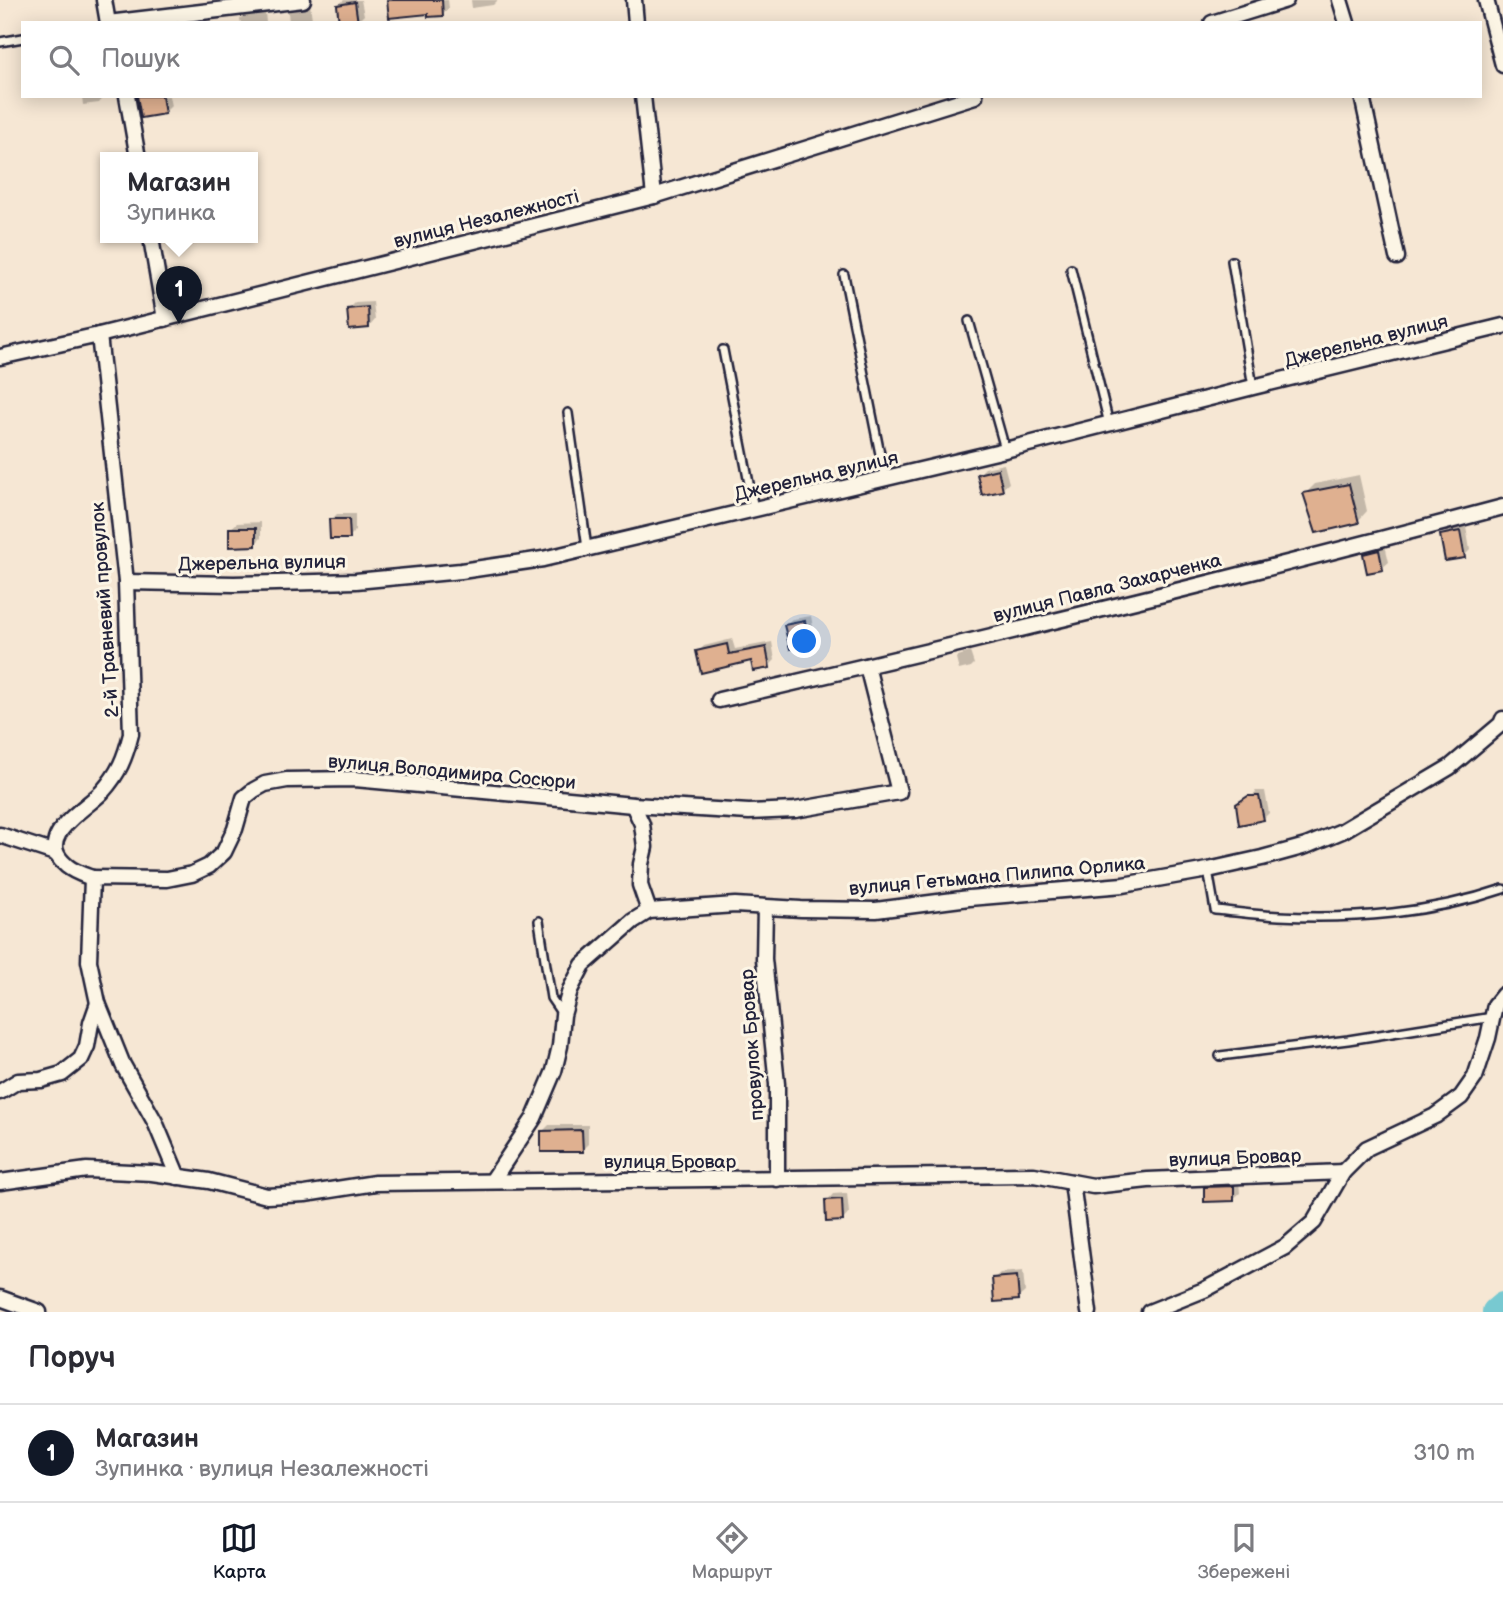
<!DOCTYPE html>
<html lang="uk">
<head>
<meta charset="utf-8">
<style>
  body { margin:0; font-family:"Balsamiq Sans",sans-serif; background:#f2f2f3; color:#2b2b33 }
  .you { position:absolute; left:805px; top:642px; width:24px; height:24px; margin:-18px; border:5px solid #fff; border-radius:50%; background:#1a73e8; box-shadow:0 0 0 10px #1a73e833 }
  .badge { display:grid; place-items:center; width:46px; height:46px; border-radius:50%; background:#111827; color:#fff; font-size:23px; font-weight:700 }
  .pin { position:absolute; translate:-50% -58px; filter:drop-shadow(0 2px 4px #0008) }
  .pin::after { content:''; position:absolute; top:37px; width:24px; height:21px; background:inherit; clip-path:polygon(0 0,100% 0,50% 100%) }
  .popup { position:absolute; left:100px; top:152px; width:158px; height:91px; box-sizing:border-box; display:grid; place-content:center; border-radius:0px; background:#fff; filter:drop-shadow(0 2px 5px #0005); font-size:23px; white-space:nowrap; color:#7c7c81 }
  .popup b { font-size:26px; color:#2b2b33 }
  .popup::after { content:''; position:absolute; left:50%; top:100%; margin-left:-14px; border:14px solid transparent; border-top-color:#fff }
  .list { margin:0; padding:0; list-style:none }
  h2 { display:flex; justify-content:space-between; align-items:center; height:91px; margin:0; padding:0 28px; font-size:30px }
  h2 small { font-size:23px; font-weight:400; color:#7c7c81 }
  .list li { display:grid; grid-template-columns:46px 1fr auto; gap:21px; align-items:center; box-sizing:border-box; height:98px; padding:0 28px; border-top:2px solid #e1e1e2 }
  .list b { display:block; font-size:26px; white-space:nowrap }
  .list p { margin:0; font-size:23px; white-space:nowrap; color:#7c7c81 }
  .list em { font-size:23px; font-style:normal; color:#7c7c81 }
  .icon { flex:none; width:38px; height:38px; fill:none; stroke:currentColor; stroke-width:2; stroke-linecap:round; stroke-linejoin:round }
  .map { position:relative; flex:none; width:1503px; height:1312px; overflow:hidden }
  .search { position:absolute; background:#fff; box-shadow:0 4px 18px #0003; left:21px; right:21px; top:21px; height:77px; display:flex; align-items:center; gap:18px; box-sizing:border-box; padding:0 24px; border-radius:0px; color:#7c7c81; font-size:26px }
  .sheet { height:189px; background:#fff }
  nav { display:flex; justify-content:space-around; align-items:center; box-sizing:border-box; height:98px; border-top:2px solid #e1e1e2; background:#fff; font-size:19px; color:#7c7c81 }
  nav a { display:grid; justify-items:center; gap:4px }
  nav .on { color:#111827 }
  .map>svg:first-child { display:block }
  .shadow { fill:#0003 }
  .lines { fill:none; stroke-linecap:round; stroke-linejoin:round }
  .river { stroke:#78c9d1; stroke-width:28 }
  .building { fill:#dfb090; stroke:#22223b; stroke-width:2 }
  .lane-casing { stroke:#22223b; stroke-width:12 }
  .street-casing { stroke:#22223b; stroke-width:19 }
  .lane { stroke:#fcf5e5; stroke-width:7 }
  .street { stroke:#fcf5e5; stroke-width:14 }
  .labels { text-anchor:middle; stroke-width:6; stroke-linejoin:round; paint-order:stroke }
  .street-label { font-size:19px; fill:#22223b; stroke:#fcf5e5 }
</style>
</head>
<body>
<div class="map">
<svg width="1503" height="1312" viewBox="0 0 1503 1312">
  <rect width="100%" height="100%" fill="#f6e7d4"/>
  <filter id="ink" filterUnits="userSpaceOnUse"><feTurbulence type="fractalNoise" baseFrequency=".0143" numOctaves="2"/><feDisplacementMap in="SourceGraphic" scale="14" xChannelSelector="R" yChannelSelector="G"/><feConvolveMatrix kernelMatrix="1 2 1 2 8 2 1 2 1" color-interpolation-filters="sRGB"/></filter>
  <g filter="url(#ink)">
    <!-- shadow -->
    <g class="shadow">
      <polygon points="344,0 361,0 364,15 358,21 338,5"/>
      <polygon points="388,0 448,0 449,8 442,14"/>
      <polygon points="471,0 498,0 493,5 472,8"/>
      <polygon points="310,4 312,19 308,23 289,23 288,12 295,6"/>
      <polygon points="265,11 266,23 241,23 240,19 246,13"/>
      <polygon points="82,96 105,96 99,103 83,105"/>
      <polygon points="138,96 169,96 171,106 165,112"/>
      <polygon points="373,302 375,320 369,327 349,309 355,303"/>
      <polygon points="1004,464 1009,483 1002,489 979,474 985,468"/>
      <polygon points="1359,475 1367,511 1358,521 1305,494 1315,484"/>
      <polygon points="337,514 355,514 355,531 349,537 331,520"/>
      <polygon points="261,522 261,538 255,544 230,529 237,523"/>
      <polygon points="1466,526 1470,550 1464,556 1442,536 1448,529"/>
      <polygon points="1385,545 1389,562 1382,568 1365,554 1371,548"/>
      <polygon points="811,616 815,637 809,643 786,625 793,619"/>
      <polygon points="732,639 735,649 772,642 775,660 769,666 753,659 698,652 704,646"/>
      <polygon points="970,652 974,664 971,667 959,670 956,658 958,656"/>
      <polygon points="1255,791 1265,791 1269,813 1263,819 1242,802 1256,793"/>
      <polygon points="549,1125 588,1125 588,1144 582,1150 543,1131"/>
      <polygon points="1239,1181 1240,1193 1233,1199 1206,1188 1212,1182"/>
      <polygon points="847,1193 849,1213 843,1220 827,1201 833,1194"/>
      <polygon points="1023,1271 1025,1292 1018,1298 993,1279 1000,1273"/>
    </g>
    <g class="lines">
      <!-- river -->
      <polyline class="river" points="1496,1312 1503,1306"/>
    </g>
    <!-- building -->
    <g class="building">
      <polygon points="387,0 442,0 443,16 428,17 428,14 389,18"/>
      <polygon points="355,2 358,23 339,23 337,5"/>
      <polygon points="137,96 162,96 165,114 141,118"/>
      <polygon points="368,307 369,328 349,330 347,309"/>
      <polygon points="998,469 1003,491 982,495 977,474"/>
      <polygon points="1349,484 1359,523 1316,533 1303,493"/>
      <polygon points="329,519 349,519 350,539 330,539"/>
      <polygon points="229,528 256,528 256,546 229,547"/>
      <polygon points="1460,531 1465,558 1445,561 1440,535"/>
      <polygon points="1379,550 1383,570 1367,573 1363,554"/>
      <polygon points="805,621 810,645 790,649 784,625"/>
      <polygon points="727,644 729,654 766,647 770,668 753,671 751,661 701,673 696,651"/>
      <polygon points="1248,796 1259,796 1264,820 1239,825 1236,804"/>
      <polygon points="582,1130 583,1152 541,1152 541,1131"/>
      <polygon points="1234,1186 1234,1201 1204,1202 1204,1187"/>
      <polygon points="842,1199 843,1221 826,1222 825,1200"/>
      <polygon points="1017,1276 1019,1300 994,1302 992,1278"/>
    </g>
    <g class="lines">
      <!-- lane casing -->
      <g class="lane-casing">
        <g id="lane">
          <polyline points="0,42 23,38"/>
          <polyline points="1232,261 1253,387"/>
          <polyline points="1071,269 1109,424"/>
          <polyline points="844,275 885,479"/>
          <polyline points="969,321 1005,449"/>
          <polyline points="723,350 754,509"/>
          <polyline points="568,413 587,548"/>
          <path d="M1208 870 1215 910C1236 912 1258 915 1279 916 1353 920 1433 913 1503 889"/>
          <polyline points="539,921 551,998 562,1014"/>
          <polyline points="1220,1056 1348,1040 1493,1017"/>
        </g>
      </g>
      <!-- street casing -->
      <g class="street-casing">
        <g id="street">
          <polyline points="104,0 108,23"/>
          <polyline points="634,0 636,23"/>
          <polyline points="1340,0 1347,23"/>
          <polyline points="1486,0 1503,65"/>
          <polyline points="108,23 303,0"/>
          <polyline points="1212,23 1286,0"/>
          <polyline points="127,96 138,158"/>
          <polyline points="643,96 654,196"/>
          <polyline points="1362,96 1397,257"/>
          <polyline points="151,238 165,319"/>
          <polyline points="0,357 99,335 654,196 975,96"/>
          <polyline points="126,582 234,584 356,581 461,571 543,559 1005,450 1253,387 1503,326"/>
          <path d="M719 700C981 640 1243 576 1503 507"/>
          <polyline points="633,805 642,824 645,847 641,864 640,885 649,911"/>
          <polyline points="0,835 55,853"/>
          <path d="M92 878C84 875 74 872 67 866 32 838 83 811 102 792 119 773 125 758 131 734L126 582 99 335"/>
          <polyline points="765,907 764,959 777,1084 777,1179"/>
          <polyline points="98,1003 89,961 92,878 167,879 192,874 209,866 224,852 235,829 244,798 254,790 265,784 287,780 355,779 633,805 749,812 795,810 899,792 867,666"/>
          <polyline points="0,1092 18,1081 41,1080 62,1074 81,1059 87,1046 91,1023 98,1003 123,1065 155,1122 178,1177"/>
          <polyline points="492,1181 534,1118 554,1071 560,1046 563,1015 570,990 583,965 633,921 649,911 735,905 801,909 876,910 969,898 1123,885 1208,870 1262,858 1306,846 1342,831 1450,767 1501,724 1503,719"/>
          <polyline points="0,1182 87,1170 152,1173 209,1181 267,1196 305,1194 375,1183 1034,1175 1093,1186 1148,1180 1343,1172"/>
          <polyline points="1072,1182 1089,1312"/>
          <polyline points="0,1298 39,1312"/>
          <polyline points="1149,1312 1204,1290 1285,1247 1314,1222 1343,1172 1367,1148 1435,1116 1461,1097 1475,1077 1488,1038 1495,1005 1503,995"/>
        </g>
      </g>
      <!-- lane -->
      <use href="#lane" class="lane"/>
      <!-- street -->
      <use href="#street" class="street"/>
    </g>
  </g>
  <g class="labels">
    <!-- street labels -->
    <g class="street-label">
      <text transform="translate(486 218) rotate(-14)" y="7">вулиця Незалежності</text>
      <text transform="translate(1366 340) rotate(-14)" y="7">Джерельна вулиця</text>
      <text transform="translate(816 475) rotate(-13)" y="7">Джерельна вулиця</text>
      <text transform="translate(262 562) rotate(-1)" y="7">Джерельна вулиця</text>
      <text transform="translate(1107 587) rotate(-14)" y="7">вулиця Павла Захарченка</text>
      <text transform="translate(104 610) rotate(-94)" y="7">2-й Травневий провулок</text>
      <text transform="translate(452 771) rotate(5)" y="7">вулиця Володимира Сосюри</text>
      <text transform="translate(997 875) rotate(-5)" y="7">вулиця Гетьмана Пилипа Орлика</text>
      <text transform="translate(751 1045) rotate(-94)" y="7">провулок Бровар</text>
      <text transform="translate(1235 1157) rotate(-2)" y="7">вулиця Бровар</text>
      <text x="670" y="1168">вулиця Бровар</text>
    </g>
  </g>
</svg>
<div class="you"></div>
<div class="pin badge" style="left:179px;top:324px">1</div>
<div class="popup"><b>Магазин</b>Зупинка</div>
<div class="search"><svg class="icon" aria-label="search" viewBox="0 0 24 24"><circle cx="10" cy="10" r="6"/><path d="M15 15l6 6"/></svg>Пошук</div>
</div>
<section class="sheet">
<h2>Поруч<small></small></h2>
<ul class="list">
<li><span class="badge">1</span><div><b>Магазин</b><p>Зупинка · вулиця Незалежності</p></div><em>310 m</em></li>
</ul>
</section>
<nav>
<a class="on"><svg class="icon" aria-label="map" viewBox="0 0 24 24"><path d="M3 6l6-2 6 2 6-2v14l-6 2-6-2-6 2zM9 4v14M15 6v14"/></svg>Карта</a>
<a><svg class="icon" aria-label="directions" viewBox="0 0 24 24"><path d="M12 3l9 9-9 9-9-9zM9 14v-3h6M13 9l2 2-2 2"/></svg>Маршрут</a>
<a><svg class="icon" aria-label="saved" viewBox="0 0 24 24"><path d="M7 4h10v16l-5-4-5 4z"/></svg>Збережені</a>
</nav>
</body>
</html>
